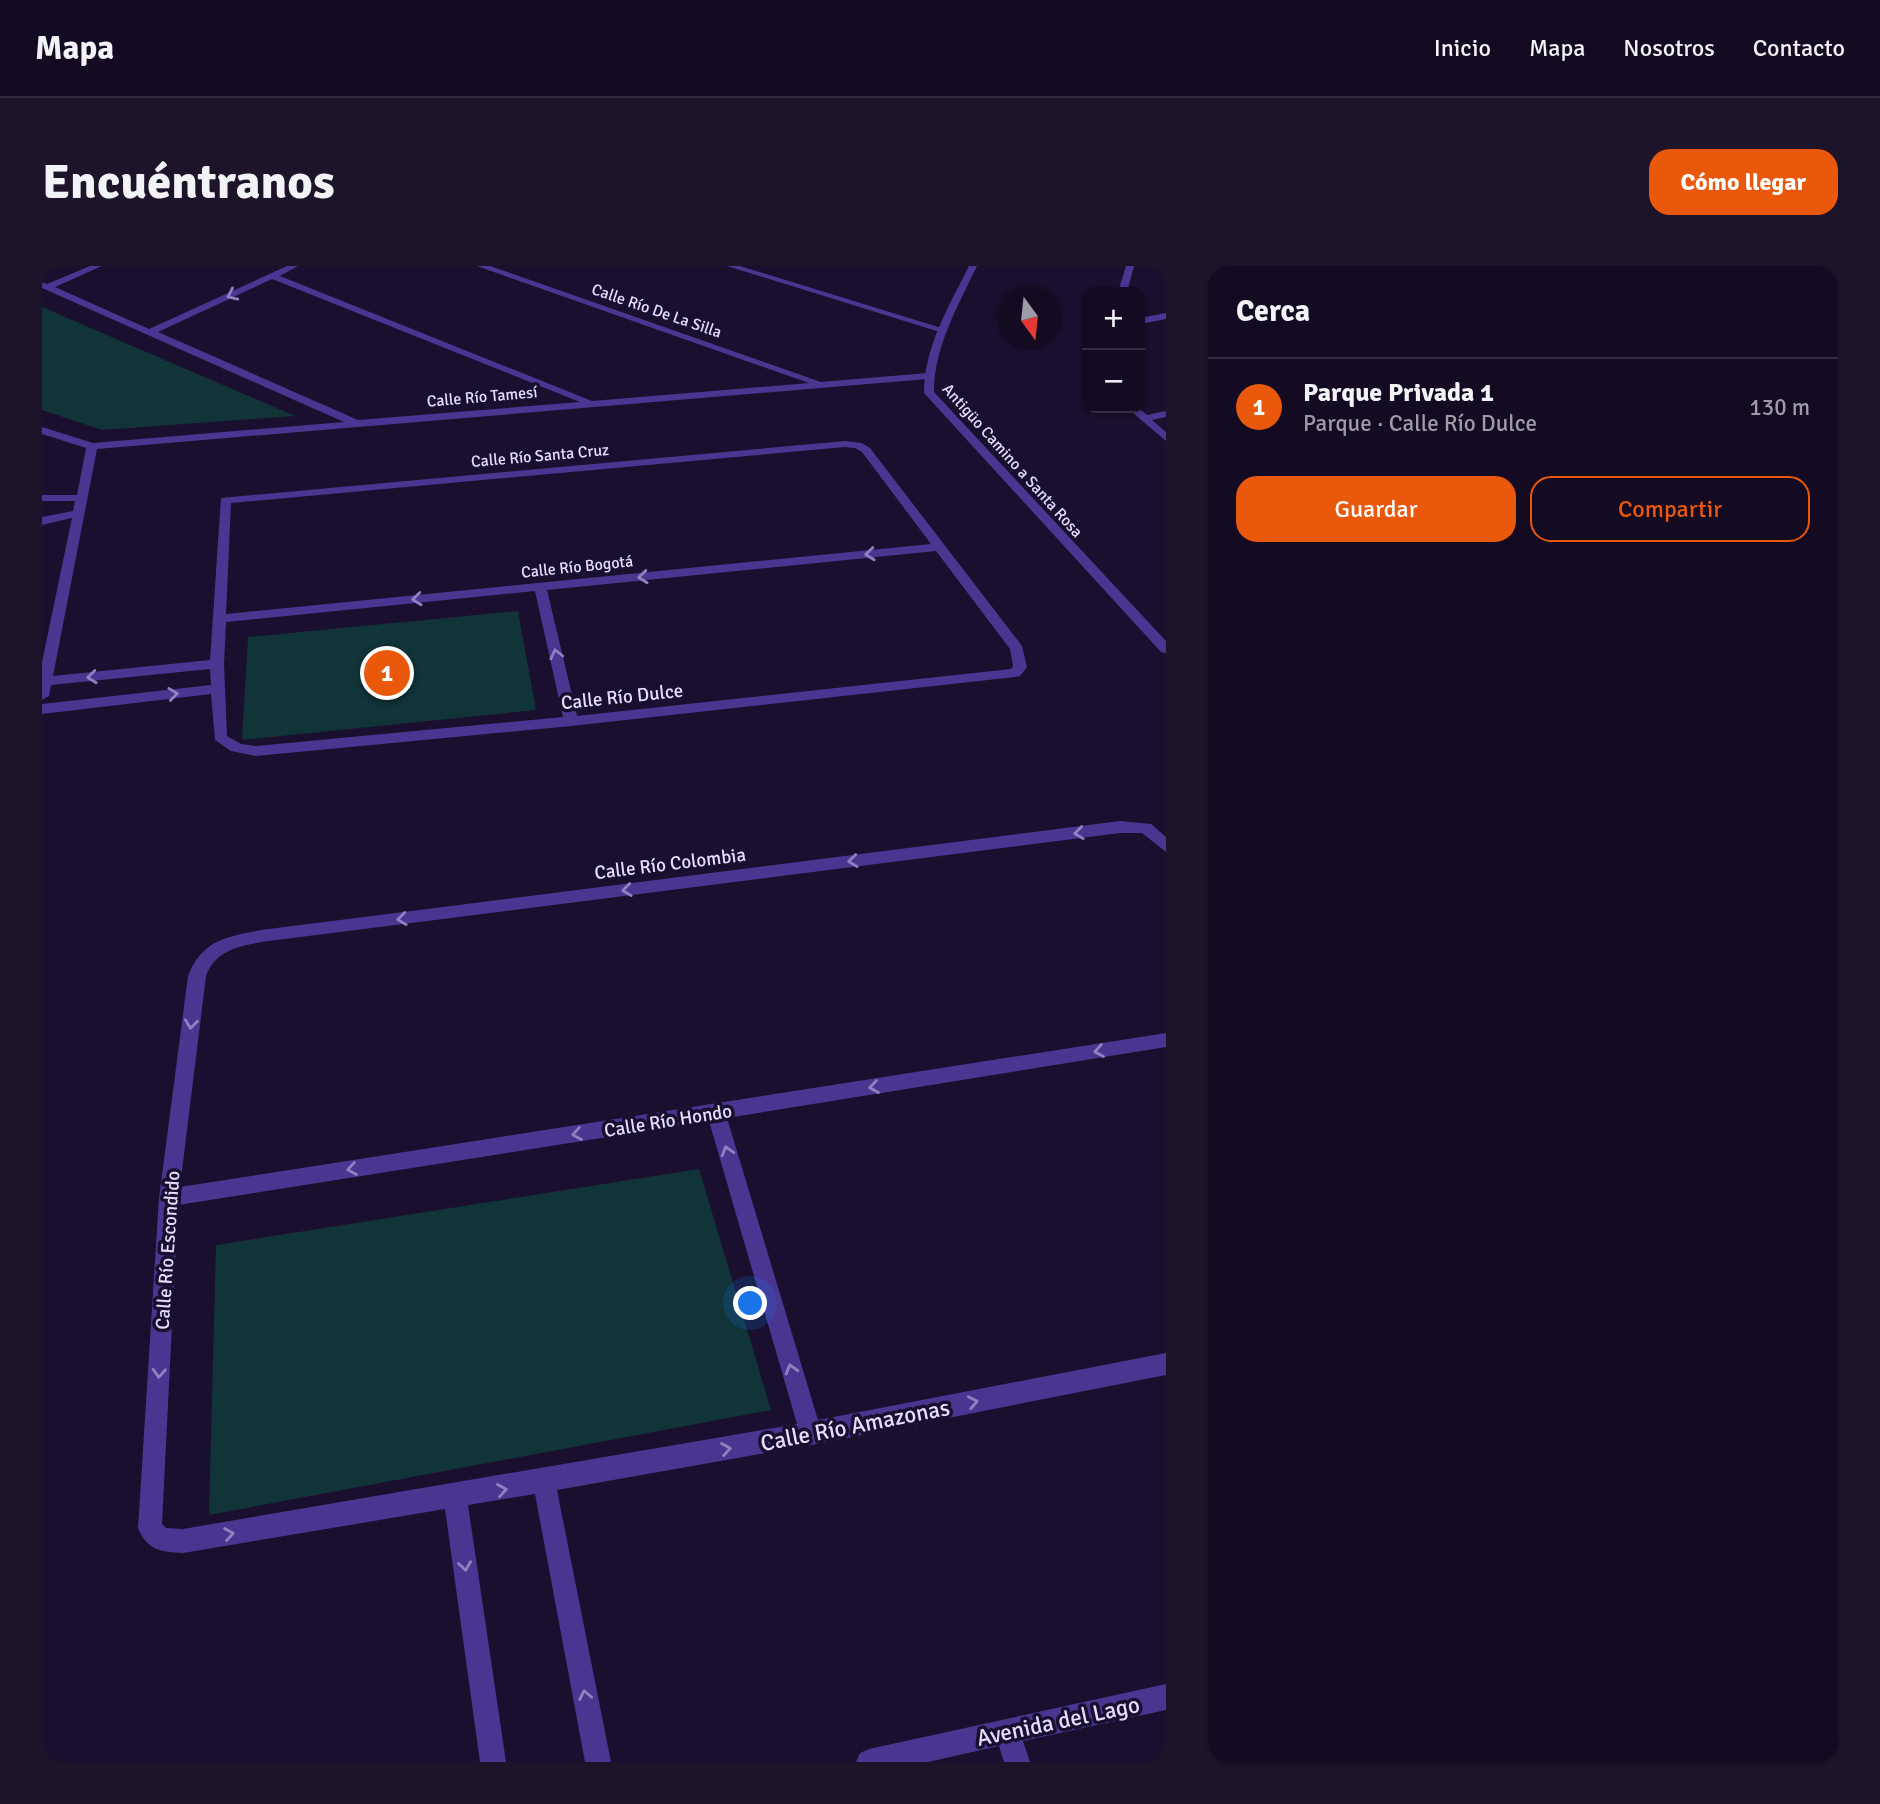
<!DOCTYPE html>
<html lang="es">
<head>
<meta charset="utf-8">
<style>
  body { margin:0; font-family:Signika,sans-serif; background:#1d142a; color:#f1f3f6 }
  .controls { position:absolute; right:21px; top:21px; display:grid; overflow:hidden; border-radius:14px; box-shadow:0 2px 5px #0004 }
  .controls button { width:63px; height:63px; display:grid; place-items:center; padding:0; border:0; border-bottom:2px solid #332b40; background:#140b22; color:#f1f3f6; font:35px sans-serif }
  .compass { position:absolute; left:956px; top:21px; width:63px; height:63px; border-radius:50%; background:#140b22; box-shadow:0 2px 5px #0004; rotate:165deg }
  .you { position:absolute; left:709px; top:1038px; width:24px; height:24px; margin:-18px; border:5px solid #fff; border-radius:50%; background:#1a73e8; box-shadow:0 0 0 10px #1a73e833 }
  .badge { display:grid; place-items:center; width:46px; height:46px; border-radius:50%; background:#ea580c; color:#fff; font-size:23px; font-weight:700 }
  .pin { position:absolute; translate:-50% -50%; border:4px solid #fff; box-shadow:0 2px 7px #0006 }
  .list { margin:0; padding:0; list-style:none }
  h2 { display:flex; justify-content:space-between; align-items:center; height:91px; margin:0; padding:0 28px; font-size:30px }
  h2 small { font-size:23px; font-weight:400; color:#9d9ba5 }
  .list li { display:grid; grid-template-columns:46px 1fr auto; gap:21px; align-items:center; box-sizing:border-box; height:98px; padding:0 28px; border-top:2px solid #332b40 }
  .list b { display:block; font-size:26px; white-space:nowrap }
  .list p { margin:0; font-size:23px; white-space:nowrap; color:#9d9ba5 }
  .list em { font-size:23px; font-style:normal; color:#9d9ba5 }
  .actions { display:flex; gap:14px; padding:21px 28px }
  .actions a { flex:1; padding:16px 0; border:2px solid #ea580c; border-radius:21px; text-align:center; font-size:24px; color:#ea580c }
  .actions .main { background:#ea580c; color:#fff }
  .map { position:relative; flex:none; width:1124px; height:1496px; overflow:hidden; border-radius:21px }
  header { display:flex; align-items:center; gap:42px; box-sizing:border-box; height:98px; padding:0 35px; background:#140b22; border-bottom:2px solid #332b40 }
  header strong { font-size:33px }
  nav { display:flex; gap:38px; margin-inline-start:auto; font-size:24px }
  .intro { display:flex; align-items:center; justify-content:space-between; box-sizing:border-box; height:168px; padding:0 42px }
  h1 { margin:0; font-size:49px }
  .button { padding:18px 32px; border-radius:21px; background:#ea580c; color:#fff; font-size:24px; font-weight:700 }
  main { display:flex; gap:42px; padding:0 42px }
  aside { flex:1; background:#140b22; border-radius:21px; box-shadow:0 2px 5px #0004 }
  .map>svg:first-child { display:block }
  .green { fill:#113439 }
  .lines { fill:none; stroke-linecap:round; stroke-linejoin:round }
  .minor { fill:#493691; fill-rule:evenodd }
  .tertiary { fill:#493691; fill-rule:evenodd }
  .oneway { stroke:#9081c2 }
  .labels { text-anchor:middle; stroke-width:7; stroke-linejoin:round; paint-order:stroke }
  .far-street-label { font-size:16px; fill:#e6dcff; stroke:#1a0f2e }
  .street-label { font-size:19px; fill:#e6dcff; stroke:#1a0f2e }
  .near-street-label { font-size:23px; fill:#e6dcff; stroke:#1a0f2e }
</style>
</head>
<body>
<header>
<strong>Mapa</strong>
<nav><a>Inicio</a><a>Mapa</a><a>Nosotros</a><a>Contacto</a></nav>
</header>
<div class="intro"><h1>Encuéntranos</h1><a class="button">Cómo llegar</a></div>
<main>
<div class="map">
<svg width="1124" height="1496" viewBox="0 0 1124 1496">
  <rect width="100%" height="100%" fill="#1a0f2e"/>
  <!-- green -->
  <g class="green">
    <polygon points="0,41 253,150 60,164 0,144"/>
    <polygon points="476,345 494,444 200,474 206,371"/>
    <polygon points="657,903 729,1144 167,1249 174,979"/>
  </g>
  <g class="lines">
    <!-- minor -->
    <g class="minor">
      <path d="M48 0H60L13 21 107 63 245 0H256L238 10 550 135 767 117 435 0H448L779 116 885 107 890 110 885 113 55 183 11 410 168 394 179 232 803 175 820 177 828 182 980 380 985 401 978 410 973 411 529 460 214 490 189 485 173 474 169 428 0 448V438L169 419 168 403 9 419 7 430 0 434V396L30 252 0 259V251L31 245 33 235H0V229H35L44 182 0 168V161L51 177 302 156 0 22V16L5 18ZM230 13 538 136 316 154 116 66ZM803 181 813 182 820 186 889 278 184 348 189 237ZM894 285 968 383 971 400 969 403 535 450 505 324ZM493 325 521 451 214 480 199 478 185 470 182 398 184 356Z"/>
      <polygon points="685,0 698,0 906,64 898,66"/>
      <polygon points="1084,0 1092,0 1085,26 1076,26"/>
      <polygon points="1124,47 1124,53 1098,58 1098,52"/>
      <polygon points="1085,142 1096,142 1105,149 1124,145 1124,151 1110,154 1124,166 1124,175"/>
      <path d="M1078 555 1109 558 1124 571V586L1100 567H1078L219 676C195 681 173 685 164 710L138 921 1124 767V781L685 852 776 1154 1124 1087V1109L769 1179 515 1224 569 1496H543L493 1228 426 1239 464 1496H438L403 1243 141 1287C119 1286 105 1284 96 1262L117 932 146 710C160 674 184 671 219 664ZM667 855 755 1158 141 1263 124 1262 120 1258 136 939Z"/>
    </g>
    <!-- tertiary -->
    <g class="tertiary">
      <path d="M927 0H935C916 40 892 81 892 126L1124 375V387L1119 386 882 127C882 81 907 40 927 0Z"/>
      <polygon points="1124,1418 1124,1444 981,1475 988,1496 962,1496 957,1480 886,1496 814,1496 818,1487 827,1483"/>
    </g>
  </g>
  <!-- one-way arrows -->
  <defs><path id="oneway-chevron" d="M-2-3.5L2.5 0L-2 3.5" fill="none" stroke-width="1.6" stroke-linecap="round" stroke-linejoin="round" transform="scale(1.75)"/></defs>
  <g class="oneway">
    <use href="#oneway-chevron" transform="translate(190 29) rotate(155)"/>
    <use href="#oneway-chevron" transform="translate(828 288) rotate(174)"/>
    <use href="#oneway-chevron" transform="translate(601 311) rotate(174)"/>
    <use href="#oneway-chevron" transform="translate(375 333) rotate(174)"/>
    <use href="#oneway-chevron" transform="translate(514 388) rotate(-103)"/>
    <use href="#oneway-chevron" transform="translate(50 411) rotate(174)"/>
    <use href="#oneway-chevron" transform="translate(131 428) rotate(-7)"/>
    <use href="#oneway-chevron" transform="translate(1037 567) rotate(173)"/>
    <use href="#oneway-chevron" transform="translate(811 595) rotate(173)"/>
    <use href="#oneway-chevron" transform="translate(585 624) rotate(173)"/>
    <use href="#oneway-chevron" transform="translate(360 653) rotate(173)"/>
    <use href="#oneway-chevron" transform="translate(149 758) rotate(97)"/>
    <use href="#oneway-chevron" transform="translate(1057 785) rotate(171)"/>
    <use href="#oneway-chevron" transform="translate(832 821) rotate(171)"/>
    <use href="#oneway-chevron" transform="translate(535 868) rotate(171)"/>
    <use href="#oneway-chevron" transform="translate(685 885) rotate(-106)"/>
    <use href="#oneway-chevron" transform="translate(310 903) rotate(171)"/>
    <use href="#oneway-chevron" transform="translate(749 1103) rotate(-106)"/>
    <use href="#oneway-chevron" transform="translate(117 1107) rotate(93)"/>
    <use href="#oneway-chevron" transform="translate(931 1136) rotate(-11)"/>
    <use href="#oneway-chevron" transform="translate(684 1183) rotate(-10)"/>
    <use href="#oneway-chevron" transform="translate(460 1224) rotate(-10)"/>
    <use href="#oneway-chevron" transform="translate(187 1268) rotate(-9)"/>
    <use href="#oneway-chevron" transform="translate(423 1300) rotate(82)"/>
    <use href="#oneway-chevron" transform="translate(543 1429) rotate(-101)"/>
  </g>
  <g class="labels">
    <!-- far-street labels -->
    <g class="far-street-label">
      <text transform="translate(615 44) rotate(19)" y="6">Calle Río De La Silla</text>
      <text transform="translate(440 130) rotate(-5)" y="6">Calle Río Tamesí</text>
      <text transform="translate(498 189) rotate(-5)" y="6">Calle Río Santa Cruz</text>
      <text transform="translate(971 194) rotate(48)" y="6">Antigüo Camino a Santa Rosa</text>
      <text transform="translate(535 300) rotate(-6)" y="6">Calle Río Bogotá</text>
    </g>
    <!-- street labels -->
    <g class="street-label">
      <text transform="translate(580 430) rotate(-6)" y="7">Calle Río Dulce</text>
      <text transform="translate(628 597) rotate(-7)" y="7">Calle Río Colombia</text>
      <text transform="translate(626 854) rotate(-9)" y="7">Calle Río Hondo</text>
      <text transform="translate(125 984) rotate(-86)" y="7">Calle Río Escondido</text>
    </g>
    <!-- near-street labels -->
    <g class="near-street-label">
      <text transform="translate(813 1159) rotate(-11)" y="8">Calle Río Amazonas</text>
      <text transform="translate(1016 1455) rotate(-12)" y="8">Avenida del Lago</text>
    </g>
  </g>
</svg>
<div class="controls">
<button>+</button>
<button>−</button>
</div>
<svg class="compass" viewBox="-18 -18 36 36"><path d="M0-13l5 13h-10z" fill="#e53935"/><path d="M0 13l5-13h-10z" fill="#9d9ba5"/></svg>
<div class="you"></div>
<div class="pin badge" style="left:345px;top:407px">1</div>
</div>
<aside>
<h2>Cerca<small></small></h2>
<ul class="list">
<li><span class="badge">1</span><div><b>Parque Privada 1</b><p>Parque · Calle Río Dulce</p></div><em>130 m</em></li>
</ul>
<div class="actions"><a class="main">Guardar</a><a>Compartir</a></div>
</aside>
</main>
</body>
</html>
